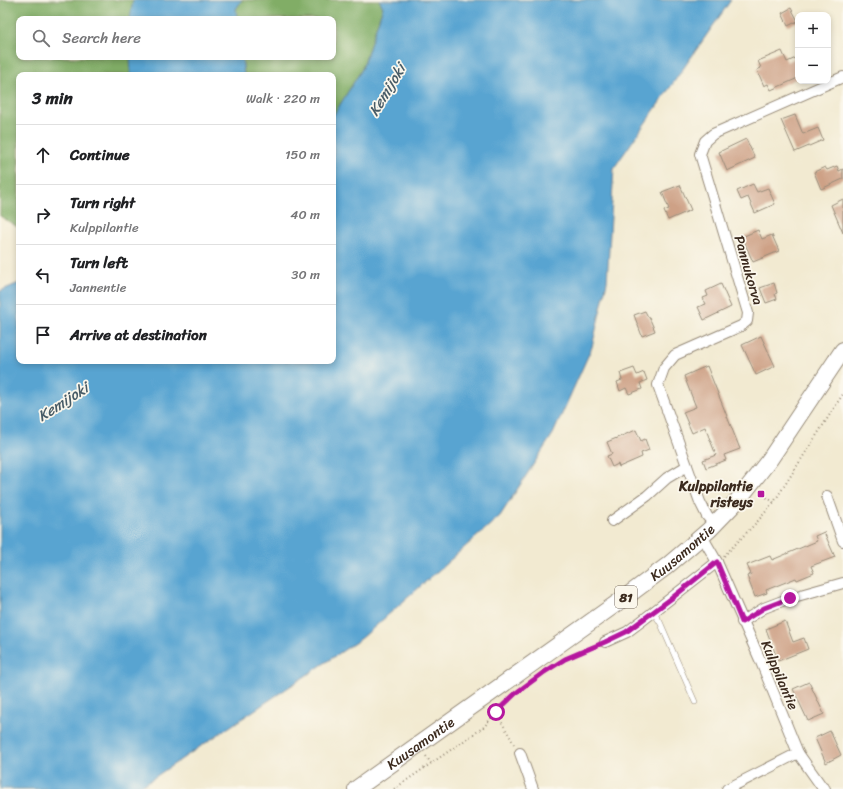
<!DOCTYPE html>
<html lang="en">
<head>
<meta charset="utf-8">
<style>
  body { margin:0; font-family:Sriracha,sans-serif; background:#f6f6f6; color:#202124 }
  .controls { position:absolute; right:12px; top:12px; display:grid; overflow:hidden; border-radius:8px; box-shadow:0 2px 6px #0003 }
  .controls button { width:36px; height:36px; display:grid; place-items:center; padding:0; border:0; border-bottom:1px solid #e0e0e0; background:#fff; color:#202124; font:20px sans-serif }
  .stop { position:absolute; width:12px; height:12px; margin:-9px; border:3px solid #b5179e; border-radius:50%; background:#fff }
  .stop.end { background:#b5179e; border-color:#fff; box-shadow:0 1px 4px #0008 }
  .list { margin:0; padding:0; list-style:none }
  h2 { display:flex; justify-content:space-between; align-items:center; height:52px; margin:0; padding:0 16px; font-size:17px }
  h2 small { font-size:13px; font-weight:400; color:#757577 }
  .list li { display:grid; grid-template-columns:26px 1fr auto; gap:12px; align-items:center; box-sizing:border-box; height:60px; padding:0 16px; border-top:1px solid #e0e0e0 }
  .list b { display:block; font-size:15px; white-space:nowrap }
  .list p { margin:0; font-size:13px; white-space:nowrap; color:#757577 }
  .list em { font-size:13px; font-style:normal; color:#757577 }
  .icon { flex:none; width:22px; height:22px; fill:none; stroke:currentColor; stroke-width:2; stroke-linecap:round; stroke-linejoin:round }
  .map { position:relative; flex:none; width:843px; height:789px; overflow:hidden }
  .search { position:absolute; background:#fff; box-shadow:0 2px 6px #0003; left:16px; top:16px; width:320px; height:44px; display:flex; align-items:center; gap:10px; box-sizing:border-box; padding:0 14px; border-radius:8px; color:#757577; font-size:15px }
  .panel { position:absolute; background:#fff; box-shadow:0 2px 6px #0003; left:16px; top:72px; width:320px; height:292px; border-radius:8px }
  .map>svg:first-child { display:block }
  .forest { fill:#81ad66; stroke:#5e6c42 }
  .water { fill:#58a4d1; stroke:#4a6778 }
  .building { fill:#cea186 }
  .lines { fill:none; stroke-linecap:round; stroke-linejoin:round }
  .lane-casing { stroke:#968a78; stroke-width:6 }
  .street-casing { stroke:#968a78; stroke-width:12 }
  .primary-casing { stroke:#968a78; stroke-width:18 }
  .path { stroke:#968a78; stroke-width:2; stroke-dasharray:1 3; stroke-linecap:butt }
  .lane { stroke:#fff; stroke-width:5 }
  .street { stroke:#fff; stroke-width:10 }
  .primary { stroke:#fff; stroke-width:16 }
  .route { stroke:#b5179e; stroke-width:5 }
  .poi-dot { fill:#b5179e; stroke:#fbf7ec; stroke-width:1.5 }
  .labels { text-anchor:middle; stroke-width:3.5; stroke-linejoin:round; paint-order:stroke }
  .shield { fill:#fbf7ec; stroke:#75685c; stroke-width:1 }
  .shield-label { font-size:13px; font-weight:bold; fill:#3b2a1e }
  .street-label { font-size:14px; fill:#3b2a1e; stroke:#fbf7ec }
  .poi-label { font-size:14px; font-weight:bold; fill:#3b2a1e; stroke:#fbf7ec; text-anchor:end }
  .water-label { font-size:15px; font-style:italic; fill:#475b66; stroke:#fbf7ec }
</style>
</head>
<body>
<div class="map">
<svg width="843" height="789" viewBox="0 0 843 789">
  <rect width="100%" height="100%" fill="#fbf7ec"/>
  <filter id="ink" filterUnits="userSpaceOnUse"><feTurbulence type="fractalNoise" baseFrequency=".025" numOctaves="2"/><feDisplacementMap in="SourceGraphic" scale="8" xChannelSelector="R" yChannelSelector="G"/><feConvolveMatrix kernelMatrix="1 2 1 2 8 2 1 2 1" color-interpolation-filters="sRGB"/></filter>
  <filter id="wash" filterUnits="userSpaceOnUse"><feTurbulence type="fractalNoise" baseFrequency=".012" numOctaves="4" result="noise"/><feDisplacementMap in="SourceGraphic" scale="16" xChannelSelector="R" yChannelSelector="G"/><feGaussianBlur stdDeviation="0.9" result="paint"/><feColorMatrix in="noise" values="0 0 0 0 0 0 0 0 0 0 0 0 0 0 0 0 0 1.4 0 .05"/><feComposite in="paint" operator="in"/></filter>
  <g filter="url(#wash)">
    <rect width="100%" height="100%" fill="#f2ead1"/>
    <!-- forest -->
    <g class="forest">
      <polygon points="0,0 136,0 135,19 19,19 19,57 132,57 130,75 19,75 19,228 0,216"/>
      <polygon points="242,0 379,0 383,7 362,69 333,116 333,75 244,75 242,57 333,57 333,19 237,19 236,9"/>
    </g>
    <!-- water -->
    <g class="water">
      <polygon points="133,0 242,0 236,9 237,19 130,19"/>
      <polygon points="379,0 731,0 614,168 607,282 592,347 553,434 500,516 362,638 137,789 0,789 0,291 19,283 19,361 333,361 333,116 362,69 383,7"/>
      <polygon points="130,57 242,57 244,75 131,75"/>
    </g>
    <g id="blocks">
      <!-- building -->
      <g class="building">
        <polygon points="791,8 798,21 788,26 782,13"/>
        <polygon points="782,51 787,62 798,57 798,78 771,90 768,84 764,86 757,70 761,68 758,61"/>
        <polygon points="795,115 803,134 818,128 823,140 795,152 781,120"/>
        <polygon points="746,139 755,158 727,171 719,152"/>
        <polygon points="837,166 839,171 843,169 843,179 821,189 814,172 825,167 827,170"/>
        <polygon points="753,184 757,192 768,188 775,204 755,213 748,197 741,200 737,191"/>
        <polygon points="680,185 691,210 668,220 664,211 669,209 662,192"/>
        <polygon points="843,199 843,233 831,205"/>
        <polygon points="758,230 762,239 772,235 779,251 753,262 742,237"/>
        <polygon points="774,283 777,293 775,294 777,299 766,303 760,288"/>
        <polygon points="721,284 731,307 704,320 698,307 706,304 703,298 708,296 706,291"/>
        <polygon points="645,311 648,317 649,317 655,331 642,336 634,315"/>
        <polygon points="761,336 775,366 756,375 742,345"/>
        <polygon points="707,366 740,449 724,455 726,460 706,468 703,460 716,455 705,427 692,433 683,412 696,407 684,376"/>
        <polygon points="634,368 637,375 644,372 647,380 640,383 642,389 629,394 626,388 620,391 617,382 622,380 620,373"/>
        <polygon points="636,430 641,441 645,439 649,450 641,453 642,457 619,467 618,464 612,467 607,456 612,454 607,442"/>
        <polygon points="824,532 835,557 811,566 814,573 797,580 796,578 766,590 767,593 755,597 747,576 751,574 747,565 770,556 772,560 817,541 815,536"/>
        <polygon points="785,621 793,642 804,638 808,649 778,661 766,629"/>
        <polygon points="809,682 824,714 808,721 793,689"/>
        <polygon points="830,731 841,755 826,763 815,738"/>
      </g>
    </g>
  </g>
  <g filter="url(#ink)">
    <use href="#blocks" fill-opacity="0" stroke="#968a78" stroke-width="1"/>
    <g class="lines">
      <!-- lane casing -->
      <g class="lane-casing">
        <polyline id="lane" points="653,612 660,622 695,702"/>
      </g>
      <!-- street casing -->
      <g class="street-casing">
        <g id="street">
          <polyline points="827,496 843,541"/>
          <polyline points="612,521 647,496 667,478 687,466"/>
          <polyline points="714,524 707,516 700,502 658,385 664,368 675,355 741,326 747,321 748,313 700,154 705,141 713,134 843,77"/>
          <polyline points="702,536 717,562 761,662 798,753 822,787 825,789"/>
          <polyline points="742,622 764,608 790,598 843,583"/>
          <polyline points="605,642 627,632 643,620 717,562"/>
          <polyline points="520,753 533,789"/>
          <polyline points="727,789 798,753"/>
        </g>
      </g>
      <!-- primary casing -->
      <g class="primary-casing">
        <g id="primary">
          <path id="s1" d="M356 789 627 596 667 566 687 549 709 530 738 500 770 459 843 350"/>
        </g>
      </g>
      <!-- path -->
      <g class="path">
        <polyline points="760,495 761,494 774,502"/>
        <polyline points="724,556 757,522 774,502 843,394"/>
        <polyline points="559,663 565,659 595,646"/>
        <polyline points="496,712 514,744"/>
        <polyline points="426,756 431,763"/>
        <polyline points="394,789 484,727 496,712 515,694"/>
      </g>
      <!-- lane -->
      <use href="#lane" class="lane"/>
      <!-- street -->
      <use href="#street" class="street"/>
      <!-- primary -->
      <use href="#primary" class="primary"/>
    </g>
  </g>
  <g class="lines" filter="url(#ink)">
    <!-- route -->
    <polyline class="route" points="496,712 516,693 543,673 565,659 605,642 626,632 672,598 717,562 742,622 764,608 790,598"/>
  </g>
  <!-- markers -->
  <rect class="poi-dot" x="757" y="490" width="8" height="8" rx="2"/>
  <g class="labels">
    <!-- shield labels -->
    <rect class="shield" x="615" y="586" width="22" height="22" rx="3"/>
    <g class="shield-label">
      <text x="626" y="602">81</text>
    </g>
    <!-- street labels -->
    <g class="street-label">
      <text transform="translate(749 270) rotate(74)" y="5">Pannukorva</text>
      <text dy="5" stroke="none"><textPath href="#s1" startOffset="403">Kuusamontie</textPath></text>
      <text transform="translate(780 675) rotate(67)" y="5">Kulppilantie</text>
      <text dy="5" stroke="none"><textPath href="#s1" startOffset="79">Kuusamontie</textPath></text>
    </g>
    <!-- poi labels -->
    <g class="poi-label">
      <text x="753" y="491">Kulppilantie<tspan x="753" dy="16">risteys</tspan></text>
    </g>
    <!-- water labels -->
    <g class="water-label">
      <text transform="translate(387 90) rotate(-59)" y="5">Kemijoki</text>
      <text transform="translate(63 402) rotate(-33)" y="5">Kemijoki</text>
    </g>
  </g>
</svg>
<div class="controls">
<button>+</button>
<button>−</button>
</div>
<div class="stop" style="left:496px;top:712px"></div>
<div class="stop end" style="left:790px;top:598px"></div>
<div class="search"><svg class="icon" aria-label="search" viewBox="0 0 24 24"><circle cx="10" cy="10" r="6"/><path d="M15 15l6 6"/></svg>Search here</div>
<section class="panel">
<h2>3 min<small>Walk · 220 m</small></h2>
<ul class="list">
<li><svg class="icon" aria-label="ahead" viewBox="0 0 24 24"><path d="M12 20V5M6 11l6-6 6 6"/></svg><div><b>Continue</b></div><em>150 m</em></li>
<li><svg class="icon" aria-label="right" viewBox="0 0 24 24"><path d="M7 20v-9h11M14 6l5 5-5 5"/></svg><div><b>Turn right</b><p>Kulppilantie</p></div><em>40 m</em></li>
<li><svg class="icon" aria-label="left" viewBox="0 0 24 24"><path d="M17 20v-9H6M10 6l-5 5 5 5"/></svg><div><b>Turn left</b><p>Jannentie</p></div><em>30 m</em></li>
<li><svg class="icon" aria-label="arrive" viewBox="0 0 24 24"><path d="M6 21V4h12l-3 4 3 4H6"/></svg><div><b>Arrive at destination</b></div></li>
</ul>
</section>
</div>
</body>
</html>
